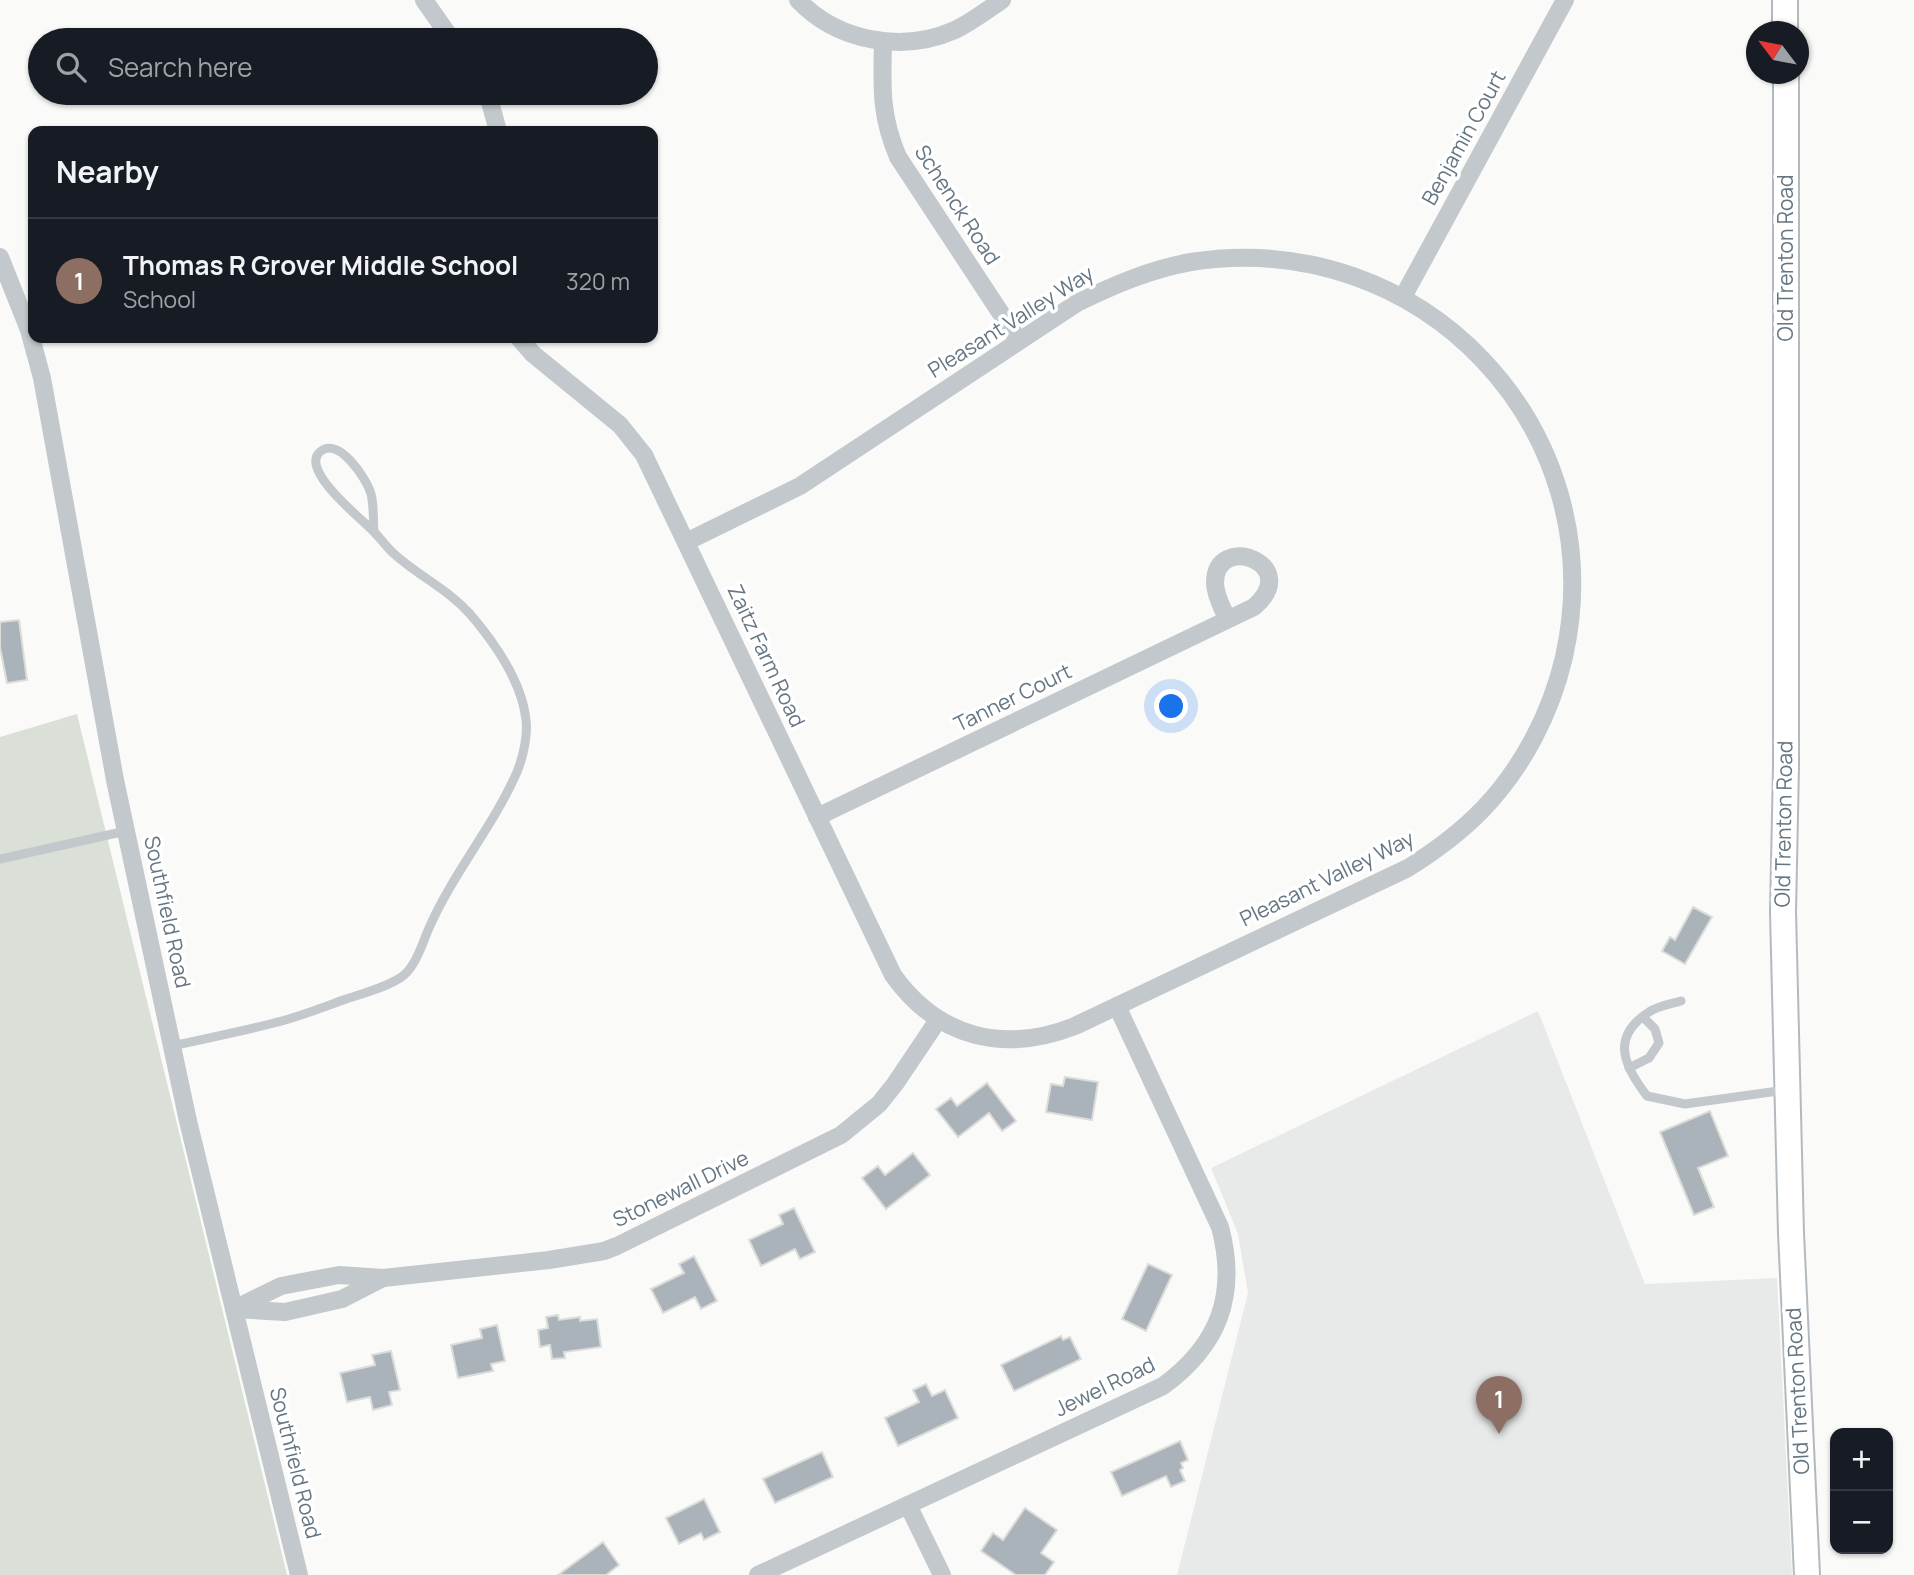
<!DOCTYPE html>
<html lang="en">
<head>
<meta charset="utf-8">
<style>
  body { margin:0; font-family:Manrope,sans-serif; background:#242831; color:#f1f3f6 }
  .controls { position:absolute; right:21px; bottom:21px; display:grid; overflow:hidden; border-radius:14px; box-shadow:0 2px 5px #0004 }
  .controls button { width:63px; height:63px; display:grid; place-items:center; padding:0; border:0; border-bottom:2px solid #363941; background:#171b24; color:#f1f3f6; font:35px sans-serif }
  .compass { position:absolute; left:1746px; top:21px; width:63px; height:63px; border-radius:50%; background:#171b24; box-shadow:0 2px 5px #0004; rotate:302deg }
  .you { position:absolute; left:1172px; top:707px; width:24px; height:24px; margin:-18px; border:5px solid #fff; border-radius:50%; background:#1a73e8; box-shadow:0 0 0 10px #1a73e833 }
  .badge { display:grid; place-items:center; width:46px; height:46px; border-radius:50%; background:#db2777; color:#fff; font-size:23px; font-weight:700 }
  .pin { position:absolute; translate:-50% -58px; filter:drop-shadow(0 2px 4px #0008) }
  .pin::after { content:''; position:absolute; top:37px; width:24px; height:21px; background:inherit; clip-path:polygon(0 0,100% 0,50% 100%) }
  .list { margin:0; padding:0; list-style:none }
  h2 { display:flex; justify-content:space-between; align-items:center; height:91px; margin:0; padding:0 28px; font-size:30px }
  h2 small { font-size:23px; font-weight:400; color:#9ea1a6 }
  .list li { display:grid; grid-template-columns:46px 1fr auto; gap:21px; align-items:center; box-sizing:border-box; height:126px; padding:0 28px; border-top:2px solid #363941 }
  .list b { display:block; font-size:26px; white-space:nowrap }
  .list p { margin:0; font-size:23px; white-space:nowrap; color:#9ea1a6 }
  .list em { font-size:23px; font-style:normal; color:#9ea1a6 }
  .icon { flex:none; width:38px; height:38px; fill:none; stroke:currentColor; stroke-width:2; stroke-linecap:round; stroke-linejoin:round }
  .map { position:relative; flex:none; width:1914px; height:1575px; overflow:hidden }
  .search { position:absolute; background:#171b24; box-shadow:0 2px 5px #0004; left:28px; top:28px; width:630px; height:77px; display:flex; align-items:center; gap:18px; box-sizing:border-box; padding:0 24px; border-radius:38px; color:#9ea1a6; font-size:26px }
  .panel { position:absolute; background:#171b24; box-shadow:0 2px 5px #0004; left:28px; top:126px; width:630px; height:217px; border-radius:14px }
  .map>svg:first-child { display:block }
  .built { fill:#e8e9e9 }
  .green { fill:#dadfd7 }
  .building { fill:#aab3b9; stroke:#dcdcda; stroke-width:2 }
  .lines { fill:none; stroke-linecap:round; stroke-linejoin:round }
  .secondary-casing { stroke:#b3babf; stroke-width:28 }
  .service { stroke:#c3c8cc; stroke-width:9 }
  .minor { stroke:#c3c8cc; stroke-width:18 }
  .secondary { stroke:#fff; stroke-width:24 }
  .labels { text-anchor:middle; stroke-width:7; stroke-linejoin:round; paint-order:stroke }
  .street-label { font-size:21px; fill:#657683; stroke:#fff }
</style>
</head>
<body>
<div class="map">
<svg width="1914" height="1575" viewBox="0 0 1914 1575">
  <rect width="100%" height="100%" fill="#fafaf8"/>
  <!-- built -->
  <polygon class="built" points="1538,1011 1645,1284 1777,1278 1792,1575 1177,1575 1248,1293 1238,1234 1211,1168"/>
  <!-- green -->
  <polygon class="green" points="77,714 287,1575 0,1575 0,737"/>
  <!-- building -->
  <g class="building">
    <polygon points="19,620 27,680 7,683 0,647 0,622"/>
    <polygon points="1693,907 1712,917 1685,964 1662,951 1670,937 1675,940"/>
    <polygon points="1065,1077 1098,1082 1092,1120 1046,1112 1051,1084 1063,1086"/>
    <polygon points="987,1083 1016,1121 1002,1131 989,1113 958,1137 936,1109 951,1098 957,1106"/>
    <polygon points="1710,1111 1728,1156 1698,1168 1714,1207 1694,1215 1660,1132"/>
    <polygon points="913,1153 930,1175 886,1209 862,1178 878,1166 885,1175"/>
    <polygon points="794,1208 815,1252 800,1259 795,1249 761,1266 749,1240 783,1224 779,1215"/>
    <polygon points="694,1256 717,1301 701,1309 695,1297 663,1313 651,1289 684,1273 679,1264"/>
    <polygon points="1148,1264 1172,1275 1146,1331 1122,1319"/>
    <polygon points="558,1315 559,1320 580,1317 580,1321 597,1319 601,1347 564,1352 565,1358 552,1359 550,1345 540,1347 538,1330 548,1328 546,1317"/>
    <polygon points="497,1325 505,1361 491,1364 493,1371 458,1378 451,1345 482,1338 480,1329"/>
    <polygon points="1061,1336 1063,1340 1070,1337 1081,1359 1014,1391 1001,1365"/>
    <polygon points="391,1351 400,1390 389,1392 392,1405 373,1410 370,1397 347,1402 340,1373 375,1365 372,1355"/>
    <polygon points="926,1384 932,1396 945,1390 958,1418 898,1446 885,1418 919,1402 913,1390"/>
    <polygon points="1180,1441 1188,1460 1181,1463 1183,1468 1180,1470 1185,1481 1171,1487 1166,1476 1122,1496 1111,1472"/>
    <polygon points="822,1452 833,1477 775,1503 763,1479"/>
    <polygon points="704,1499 720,1532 704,1540 701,1533 679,1544 666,1518"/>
    <polygon points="1025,1508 1057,1530 1041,1553 1054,1562 1045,1575 1016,1575 981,1551 993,1533 1003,1540"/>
    <polygon points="603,1542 619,1565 606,1575 558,1575"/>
  </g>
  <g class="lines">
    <!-- secondary casing -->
    <g class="secondary-casing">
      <g id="secondary">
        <polyline points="1785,0 1785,32"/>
        <polyline points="1786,74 1786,766 1783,912 1791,1233 1807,1575"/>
      </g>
    </g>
    <!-- service -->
    <g class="service">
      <polyline points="0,859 126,831"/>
      <path d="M1681 1001C1671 1004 1658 1006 1649 1012 1610 1037 1624 1066 1647 1096L1685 1104 1786 1090"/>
      <path d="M172 1046C205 1039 238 1032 270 1024 296 1018 321 1008 346 999 362 994 391 986 404 975 416 965 423 942 429 928 453 873 493 827 517 772 523 757 528 736 526 720 522 682 494 642 470 614 447 588 416 575 391 551 384 544 378 535 370 528 358 516 298 468 321 451 339 437 367 479 371 494 374 505 373 519 374 531"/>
      <polyline points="1629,1068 1649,1058 1659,1043 1655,1029 1643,1017"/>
    </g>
    <!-- minor -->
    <g class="minor">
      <polyline points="424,0 452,40"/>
      <path d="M798 0C838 42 903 53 955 30 972 22 987 10 1002 0"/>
      <path d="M883 42C882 86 880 115 898 157L1019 341"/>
      <polyline points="485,93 490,102 498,131"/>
      <polyline points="0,257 29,330 42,378 115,780 188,1121 299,1575"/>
      <polyline points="1403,297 1565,0"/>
      <path d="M519 338 533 354 620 425 644 455 893 975C938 1038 1004 1054 1075 1026L1408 868C1435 851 1461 832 1483 809 1523 767 1551 713 1564 657 1615 428 1421 226 1191 262 1151 269 1114 285 1077 303L800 486 686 542"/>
      <path d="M817 817 1254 607C1304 564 1215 531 1215 583 1215 595 1223 609 1227 619"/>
      <polyline points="234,1309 281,1286 339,1275 383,1278 549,1260 604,1251 617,1246 841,1135 879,1104 895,1084 938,1020"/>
      <polyline points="235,1309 285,1312 342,1299 383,1278"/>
      <polyline points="908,1505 942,1575"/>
      <path d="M758 1575 1163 1386C1219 1345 1238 1295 1220 1227L1117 1006"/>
    </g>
    <!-- secondary -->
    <use href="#secondary" class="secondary"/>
  </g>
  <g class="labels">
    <!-- street labels -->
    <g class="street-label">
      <text transform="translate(1464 138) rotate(-61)" y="7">Benjamin Court</text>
      <text transform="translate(957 205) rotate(57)" y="7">Schenck Road</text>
      <text transform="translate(1786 258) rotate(-90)" y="7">Old Trenton Road</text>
      <text transform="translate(1011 322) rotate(-32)" y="7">Pleasant Valley Way</text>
      <text transform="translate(766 656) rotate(65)" y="7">Zaitz Farm Road</text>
      <text transform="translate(1013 698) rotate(-26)" y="7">Tanner Court</text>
      <text transform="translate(1784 824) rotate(-89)" y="7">Old Trenton Road</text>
      <text transform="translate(1327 879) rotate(-26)" y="7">Pleasant Valley Way</text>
      <text transform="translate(167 912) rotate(78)" y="7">Southfield Road</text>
      <text transform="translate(681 1189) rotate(-26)" y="7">Stonewall Drive</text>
      <text transform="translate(1105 1387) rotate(-26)" y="7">Jewel Road</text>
      <text transform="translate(1798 1391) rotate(-93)" y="7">Old Trenton Road</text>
      <text transform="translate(295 1463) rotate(76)" y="7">Southfield Road</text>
    </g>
  </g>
</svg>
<div class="controls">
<button>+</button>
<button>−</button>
</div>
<svg class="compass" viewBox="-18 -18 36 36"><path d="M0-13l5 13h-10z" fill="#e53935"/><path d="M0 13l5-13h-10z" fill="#9ea1a6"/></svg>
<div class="you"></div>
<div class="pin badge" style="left:1499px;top:1434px;background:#8d6e63">1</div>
<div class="search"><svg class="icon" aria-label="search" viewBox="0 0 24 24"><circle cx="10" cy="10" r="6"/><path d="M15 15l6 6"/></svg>Search here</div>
<section class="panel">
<h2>Nearby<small></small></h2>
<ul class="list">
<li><span class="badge" style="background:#8d6e63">1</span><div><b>Thomas R Grover Middle School</b><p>School</p></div><em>320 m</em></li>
</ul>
</section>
</div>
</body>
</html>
